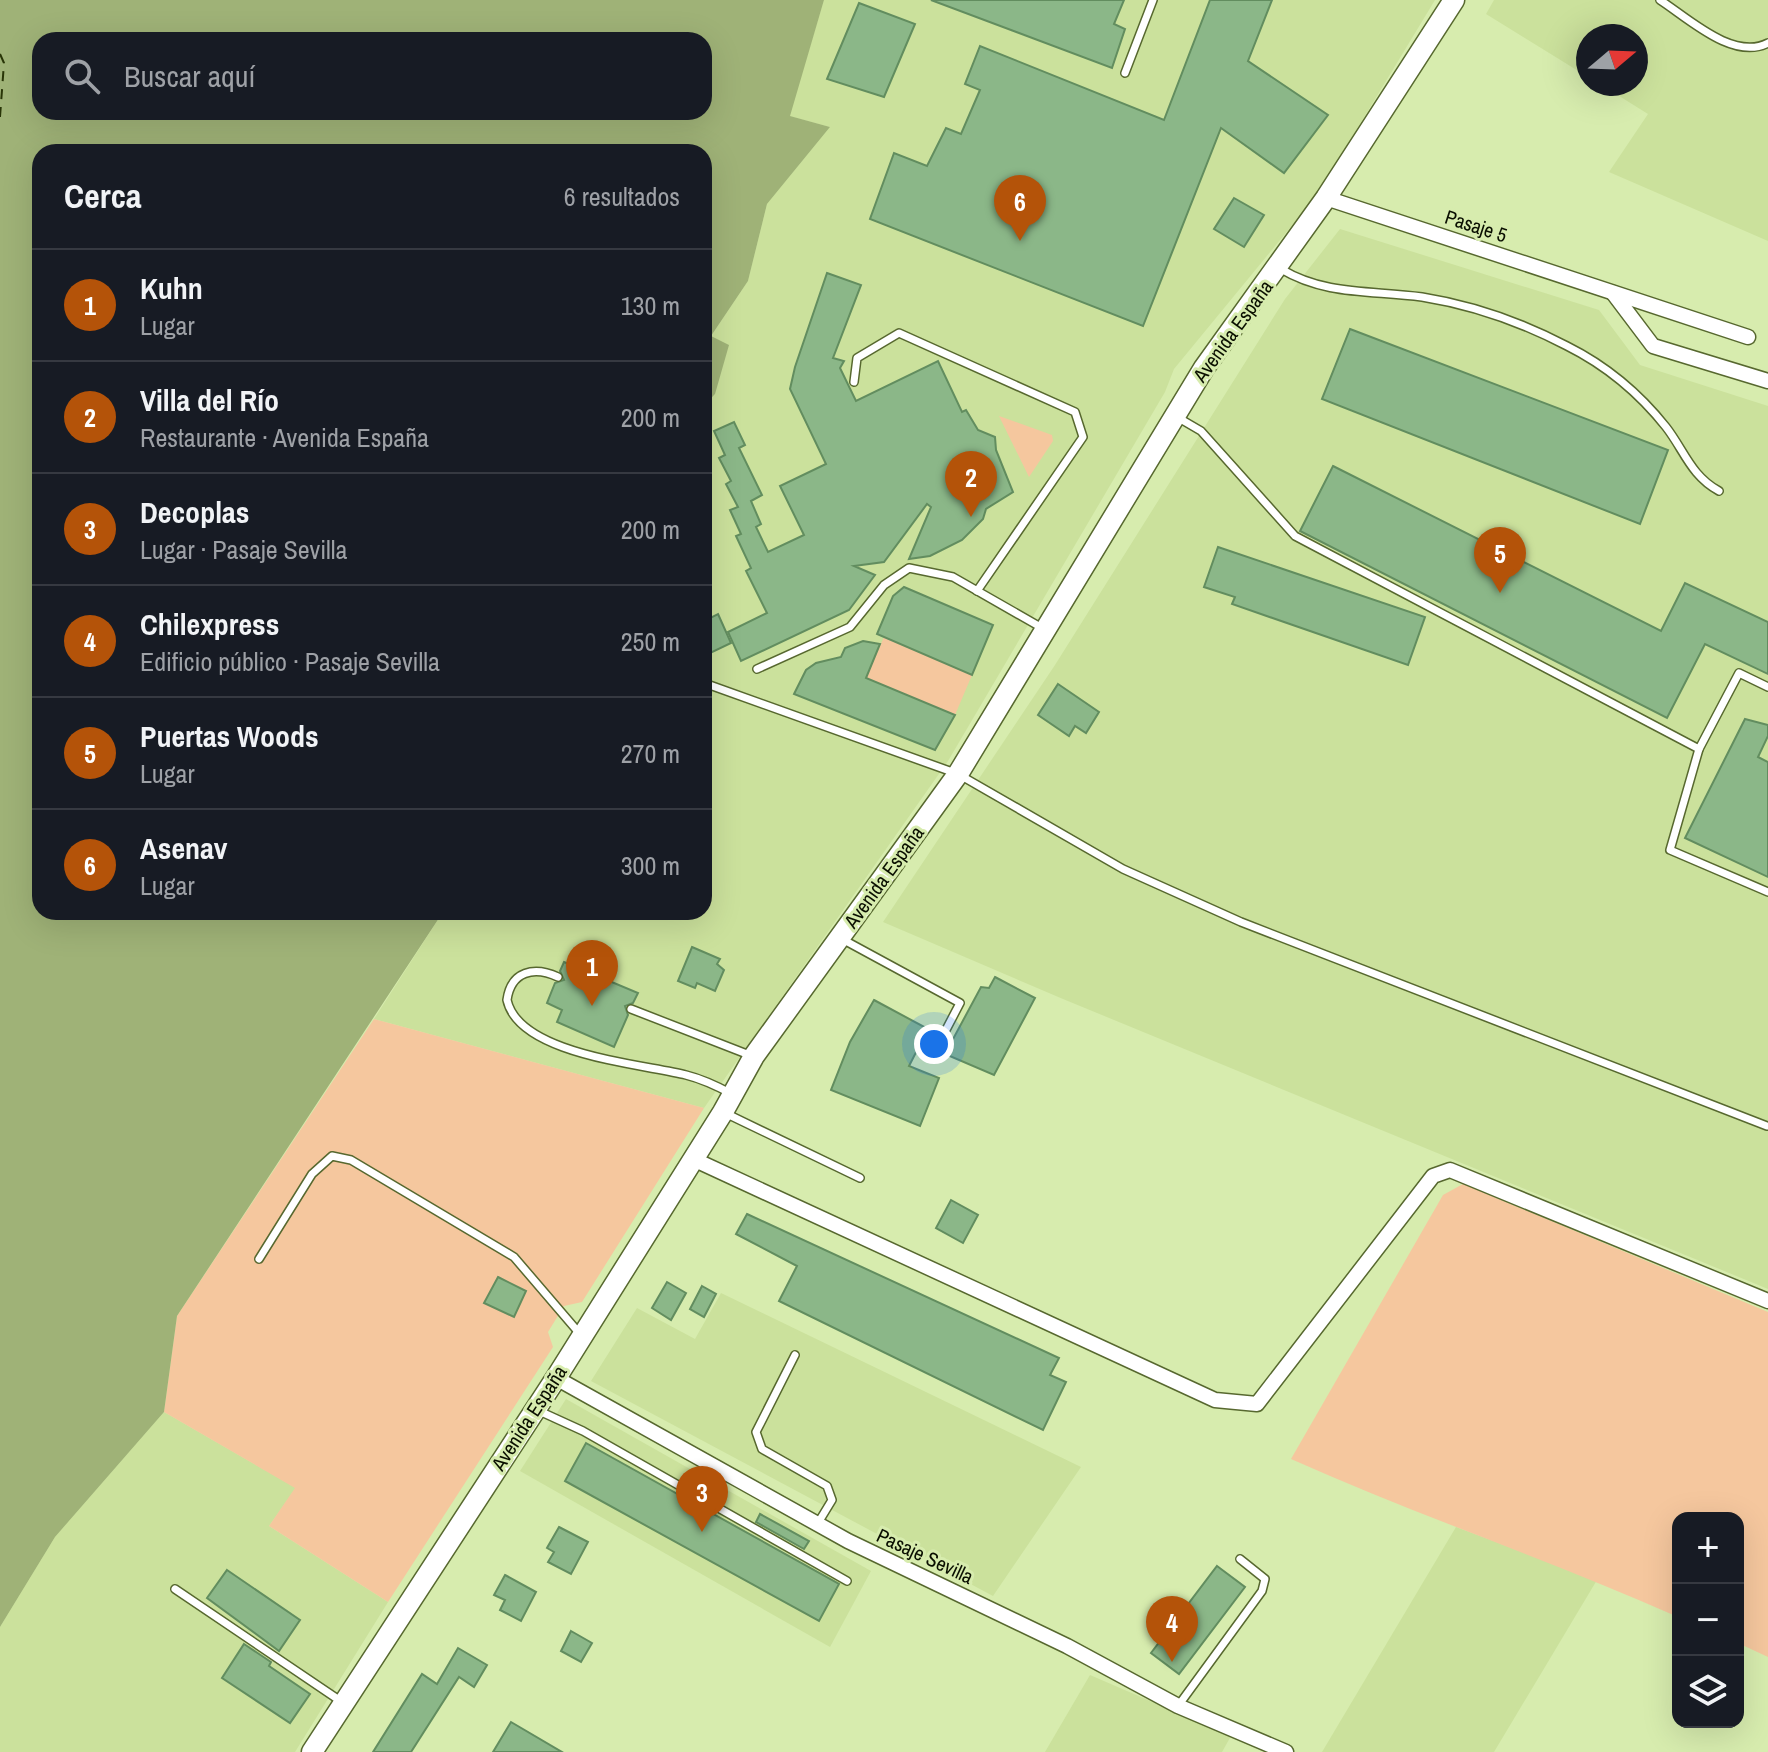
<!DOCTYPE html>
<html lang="es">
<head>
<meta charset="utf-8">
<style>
  body { margin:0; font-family:"Archivo Narrow",sans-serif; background:#242831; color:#f1f3f6 }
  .controls { position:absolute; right:24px; bottom:24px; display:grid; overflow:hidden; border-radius:16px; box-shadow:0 8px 32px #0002 }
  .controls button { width:72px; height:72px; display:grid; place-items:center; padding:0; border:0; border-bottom:2px solid #363941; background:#171b24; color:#f1f3f6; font:40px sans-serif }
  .compass { position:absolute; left:1576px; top:24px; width:72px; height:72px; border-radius:50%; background:#171b24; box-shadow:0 8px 32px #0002; rotate:71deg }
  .you { position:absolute; left:934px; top:1044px; width:28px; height:28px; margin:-20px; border:6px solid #fff; border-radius:50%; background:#1a73e8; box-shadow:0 0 0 12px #1a73e833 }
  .badge { display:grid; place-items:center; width:52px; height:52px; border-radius:50%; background:#b45309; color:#fff; font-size:26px; font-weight:700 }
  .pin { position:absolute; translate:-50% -66px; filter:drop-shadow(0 2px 4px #0008) }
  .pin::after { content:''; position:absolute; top:42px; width:28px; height:24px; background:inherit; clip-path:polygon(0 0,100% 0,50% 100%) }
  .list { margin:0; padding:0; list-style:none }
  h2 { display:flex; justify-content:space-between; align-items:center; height:104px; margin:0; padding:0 32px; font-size:34px }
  h2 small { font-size:26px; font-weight:400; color:#9ea1a6 }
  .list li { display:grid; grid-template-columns:52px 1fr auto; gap:24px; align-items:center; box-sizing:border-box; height:112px; padding:0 32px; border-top:2px solid #363941 }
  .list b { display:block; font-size:30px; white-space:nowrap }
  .list p { margin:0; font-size:26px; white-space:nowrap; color:#9ea1a6 }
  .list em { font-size:26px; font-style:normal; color:#9ea1a6 }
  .icon { flex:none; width:44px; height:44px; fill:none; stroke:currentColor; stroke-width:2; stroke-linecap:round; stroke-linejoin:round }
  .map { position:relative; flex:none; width:1768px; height:1752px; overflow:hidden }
  .search { position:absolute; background:#171b24; box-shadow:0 8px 32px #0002; left:32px; top:32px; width:680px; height:88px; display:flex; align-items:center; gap:20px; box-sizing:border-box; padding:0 28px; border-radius:24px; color:#9ea1a6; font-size:30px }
  .panel { position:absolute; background:#171b24; box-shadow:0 8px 32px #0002; left:32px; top:144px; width:680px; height:776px; border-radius:24px }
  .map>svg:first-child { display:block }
  .built { fill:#cbe19c }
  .green { fill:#f5c79e }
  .water { fill:#9fb277; fill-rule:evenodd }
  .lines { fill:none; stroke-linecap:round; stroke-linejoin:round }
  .ferry { stroke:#293507; stroke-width:2; stroke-dasharray:10 8; stroke-linecap:butt }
  .building { fill:#8bb788; stroke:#628d5f; stroke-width:2 }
  .lane-casing { stroke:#57682f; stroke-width:10 }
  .street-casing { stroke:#57682f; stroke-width:17 }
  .secondary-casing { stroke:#57682f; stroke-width:23 }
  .lane { stroke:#fff; stroke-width:7 }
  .street { stroke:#fff; stroke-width:14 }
  .secondary { stroke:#fff; stroke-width:20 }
  .labels { text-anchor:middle; stroke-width:6; stroke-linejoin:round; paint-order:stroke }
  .street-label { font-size:20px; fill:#0a0f00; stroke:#d7ecae }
</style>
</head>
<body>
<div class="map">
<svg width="1768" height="1752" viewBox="0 0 1768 1752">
  <rect width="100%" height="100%" fill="#d7ecae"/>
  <!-- built -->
  <g class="built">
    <polygon points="824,0 1435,0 1317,195 1174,369 1165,392 948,761 704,1108 374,1019 443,912 704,912 704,406 715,394 711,336 748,281 767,204 830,127 789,116"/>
    <polygon points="1494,0 1768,0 1768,241 1609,172 1648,114 1600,84 1636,84 1636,36 1588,36 1588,77 1486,14"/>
    <polygon points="1340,229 1599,310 1640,365 1768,406 1768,1289 1063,999 883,922 1055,665 1285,299"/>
    <polygon points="721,1293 1081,1467 993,1596 591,1381 637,1308 695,1339"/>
    <polygon points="566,1399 871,1571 830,1647 520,1471"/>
    <polygon points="164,1412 296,1488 269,1526 388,1602 295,1752 0,1752 0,1627 55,1537"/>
    <polygon points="1456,1527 1597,1580 1494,1752 1322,1752"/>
    <polygon points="1090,1675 1231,1736 1222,1752 1045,1752"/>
  </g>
  <!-- green -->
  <g class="green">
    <polygon points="999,416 1052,435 1053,441 1029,477"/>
    <polygon points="884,637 972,675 955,715 866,678"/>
    <polygon points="374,1019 704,1108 582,1302 564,1306 548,1332 553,1347 388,1602 269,1526 295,1488 164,1412 177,1316"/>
    <path d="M1463 1184 1768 1312V1657L1738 1643V1518H1678V1617C1551 1560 1418 1516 1291 1459L1443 1195Z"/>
  </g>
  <!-- water -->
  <path class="water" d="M0 0H824L790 116 830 127 767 204 748 281 711 336 729 345 715 394 704 406V152H40V912H443L177 1316 164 1412 55 1537 0 1627ZM40 40H704V112H40Z"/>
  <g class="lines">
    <!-- ferry -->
    <polyline class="ferry" points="0,54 4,63 0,117"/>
  </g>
  <!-- building -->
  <g class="building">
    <polygon points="931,0 1124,0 1114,24 1125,29 1112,68"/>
    <polygon points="1210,0 1272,0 1248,61 1328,115 1284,173 1221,128 1143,326 870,219 894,153 927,166 946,128 961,134 980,90 965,84 980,46 1164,120"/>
    <polygon points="859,3 915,24 884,97 827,79"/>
    <polygon points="1234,198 1264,215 1244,247 1214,229"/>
    <polygon points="827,273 861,285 833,358 844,361 840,368 856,401 938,361 962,412 966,410 978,430 995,437 996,450 1013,492 986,509 983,519 962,540 930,556 909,559 931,507 927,504 884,562 854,566 875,575 849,610 741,661 728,632 767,613 746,571 751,568 736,536 741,534 730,510 738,507 726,484 731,481 719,458 725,455 714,431 734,422 745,445 739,448 762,495 751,501 761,524 756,527 768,552 804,535 780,486 826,464 790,389 795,367"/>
    <polygon points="1350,329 1668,450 1640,524 1322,399"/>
    <polygon points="1333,466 1661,631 1685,583 1768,622 1768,674 1705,644 1667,718 1300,531"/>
    <polygon points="1218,547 1425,617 1408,665 1232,604 1235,597 1204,587"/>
    <polygon points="904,587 993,625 972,675 877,634 893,596"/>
    <polygon points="718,614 731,643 704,656 704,621"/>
    <polygon points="863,641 880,644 866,678 955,715 935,750 794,694 806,670 816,663 841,657 845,648"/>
    <polygon points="1058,684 1099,712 1086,733 1075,726 1069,736 1038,715"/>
    <polygon points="1745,719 1768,725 1768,736 1758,757 1768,762 1768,877 1685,838"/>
    <polygon points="692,947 720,959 717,964 724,970 715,991 697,983 695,988 678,981"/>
    <polygon points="564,962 638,993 633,1003 625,1006 628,1015 614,1047 557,1022 562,1010 547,1003 555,983 564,980 560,971"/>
    <polygon points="995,977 1035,998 994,1075 945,1054 981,987 989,988"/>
    <polygon points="874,1000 928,1029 909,1066 939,1078 920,1126 831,1090 850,1042"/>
    <polygon points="951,1200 978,1215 963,1243 936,1228"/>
    <polygon points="747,1214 1059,1358 1050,1375 1066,1382 1043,1430 779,1301 797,1266 736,1234"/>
    <polygon points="498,1277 526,1291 514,1317 484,1303"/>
    <polygon points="667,1282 686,1293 671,1320 652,1308"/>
    <polygon points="702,1286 716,1294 704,1317 690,1309"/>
    <polygon points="586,1443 839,1584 819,1621 565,1481"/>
    <polygon points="760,1514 809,1541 804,1549 756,1522"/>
    <polygon points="559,1527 588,1542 571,1574 548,1562 554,1552 547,1548"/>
    <polygon points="1217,1566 1245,1587 1179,1674 1151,1653"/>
    <polygon points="227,1570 300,1620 279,1651 207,1598"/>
    <polygon points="505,1575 536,1592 521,1621 500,1610 505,1600 494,1595"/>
    <polygon points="571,1631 592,1643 581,1662 561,1651"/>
    <polygon points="244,1644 271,1662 269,1666 310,1694 290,1723 222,1678"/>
    <polygon points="458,1648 487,1665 474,1687 459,1677 411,1752 373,1752 422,1674 437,1684"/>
    <polygon points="511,1722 562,1752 493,1752"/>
  </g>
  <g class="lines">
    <!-- lane casing -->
    <g class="lane-casing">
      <g id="lane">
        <path d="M1660 0C1688 18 1733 61 1768 43"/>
        <polyline points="1125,73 1153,0"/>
        <path d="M1281 269C1326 296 1373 290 1422 297 1472 305 1523 323 1567 346 1605 365 1639 393 1666 427 1684 450 1691 476 1719 491"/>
        <polyline points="854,382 857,358 899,333 1075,412 1083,437 977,591"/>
        <polyline points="1177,417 1201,431 1295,536 1699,749 1739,673 1768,687"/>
        <polyline points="757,669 850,627 884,585 909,568 953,577 1044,629"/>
        <polyline points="704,683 958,774 1123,869 1241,922 1767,1126"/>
        <polyline points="1699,749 1670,850 1768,892"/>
        <polyline points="842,939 960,1003 936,1049"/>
        <path d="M558 977C534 966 511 971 507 1000 519 1055 643 1064 686 1075 702 1079 717 1086 732 1094"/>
        <polyline points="631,1009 752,1056"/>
        <polyline points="725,1113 860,1178"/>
        <polyline points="259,1259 312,1174 332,1156 351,1160 514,1257 580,1334"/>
        <polyline points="795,1355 756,1432 762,1449 827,1486 832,1500 818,1523"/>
        <polyline points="537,1410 583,1431 847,1581"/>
        <polyline points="175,1589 342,1702"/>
        <polyline points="1178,1706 1262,1591 1265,1579 1240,1559"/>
      </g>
    </g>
    <!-- street casing -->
    <g class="street-casing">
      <g id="street">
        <polyline points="1326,198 1748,337"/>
        <polyline points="1613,293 1653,346 1768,381"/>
        <polyline points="693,1159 1215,1400 1257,1404 1433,1176 1450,1170 1768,1301"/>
        <polyline points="556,1378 848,1541 1067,1646 1178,1706 1286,1752"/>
      </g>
    </g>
    <!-- secondary casing -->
    <g class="secondary-casing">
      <polyline id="secondary" points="312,1752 556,1378 723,1112 754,1056 958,774 1204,368 1326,198 1454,0"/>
    </g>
    <!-- lane -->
    <use href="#lane" class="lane"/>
    <!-- street -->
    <use href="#street" class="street"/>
    <!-- secondary -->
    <use href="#secondary" class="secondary"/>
  </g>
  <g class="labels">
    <!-- street labels -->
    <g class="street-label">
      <text transform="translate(1476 226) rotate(18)" y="7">Pasaje 5</text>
      <text transform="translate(1233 331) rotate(-54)" y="7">Avenida España</text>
      <text transform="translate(884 877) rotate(-54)" y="7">Avenida España</text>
      <text transform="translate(529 1418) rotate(-57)" y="7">Avenida España</text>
      <text transform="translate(925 1556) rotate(25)" y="7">Pasaje Sevilla</text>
    </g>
  </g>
</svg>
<div class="controls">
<button>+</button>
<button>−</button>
<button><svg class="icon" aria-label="layers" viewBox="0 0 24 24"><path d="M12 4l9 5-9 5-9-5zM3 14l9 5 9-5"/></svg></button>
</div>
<svg class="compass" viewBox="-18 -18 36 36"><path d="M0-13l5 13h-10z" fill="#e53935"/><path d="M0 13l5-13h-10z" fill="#9ea1a6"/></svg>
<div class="you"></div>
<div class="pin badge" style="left:592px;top:1006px">1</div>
<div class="pin badge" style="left:971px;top:517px">2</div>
<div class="pin badge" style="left:702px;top:1532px">3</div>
<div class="pin badge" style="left:1172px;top:1662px">4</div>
<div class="pin badge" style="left:1500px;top:593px">5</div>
<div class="pin badge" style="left:1020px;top:241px">6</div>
<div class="search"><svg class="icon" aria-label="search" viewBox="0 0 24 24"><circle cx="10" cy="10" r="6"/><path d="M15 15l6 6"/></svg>Buscar aquí</div>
<section class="panel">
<h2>Cerca<small>6 resultados</small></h2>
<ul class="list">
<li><span class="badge">1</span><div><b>Kuhn</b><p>Lugar</p></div><em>130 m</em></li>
<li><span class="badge">2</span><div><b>Villa del Río</b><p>Restaurante · Avenida España</p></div><em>200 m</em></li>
<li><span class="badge">3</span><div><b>Decoplas</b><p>Lugar · Pasaje Sevilla</p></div><em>200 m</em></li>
<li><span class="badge">4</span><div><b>Chilexpress</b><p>Edificio público · Pasaje Sevilla</p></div><em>250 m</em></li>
<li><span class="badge">5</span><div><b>Puertas Woods</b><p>Lugar</p></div><em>270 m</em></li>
<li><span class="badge">6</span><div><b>Asenav</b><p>Lugar</p></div><em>300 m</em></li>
</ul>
</section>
</div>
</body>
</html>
